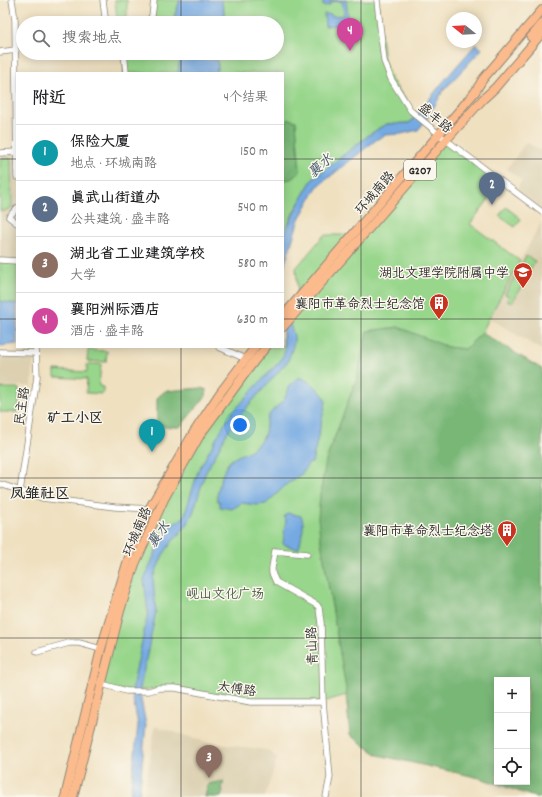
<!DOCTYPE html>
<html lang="zh">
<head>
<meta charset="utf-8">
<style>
  body { margin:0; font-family:Dekko,"LXGW WenKai TC",sans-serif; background:#f2f2f2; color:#202124 }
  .controls { position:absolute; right:12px; bottom:12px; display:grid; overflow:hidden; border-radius:0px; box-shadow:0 2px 10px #0003 }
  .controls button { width:36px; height:36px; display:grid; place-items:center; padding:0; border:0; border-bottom:1px solid #e0e0e0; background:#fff; color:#202124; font:20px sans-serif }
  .compass { position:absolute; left:446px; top:12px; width:36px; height:36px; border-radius:50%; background:#fff; box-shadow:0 2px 10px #0003; rotate:288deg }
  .you { position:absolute; left:240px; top:425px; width:14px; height:14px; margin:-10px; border:3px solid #fff; border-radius:50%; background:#1a73e8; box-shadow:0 0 0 6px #1a73e833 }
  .badge { display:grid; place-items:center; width:26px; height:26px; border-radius:50%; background:#0b8043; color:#fff; font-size:13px; font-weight:700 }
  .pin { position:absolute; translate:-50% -33px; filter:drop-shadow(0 1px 2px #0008) }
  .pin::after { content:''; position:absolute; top:21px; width:14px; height:12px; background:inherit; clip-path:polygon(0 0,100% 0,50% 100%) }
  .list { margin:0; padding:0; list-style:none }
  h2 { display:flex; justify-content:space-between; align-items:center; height:52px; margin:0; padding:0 16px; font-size:17px }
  h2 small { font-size:13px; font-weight:400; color:#757577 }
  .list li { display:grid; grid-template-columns:26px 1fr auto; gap:12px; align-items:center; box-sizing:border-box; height:56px; padding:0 16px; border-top:1px solid #e0e0e0 }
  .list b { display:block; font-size:15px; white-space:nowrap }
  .list p { margin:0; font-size:13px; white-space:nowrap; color:#757577 }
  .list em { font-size:13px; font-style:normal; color:#757577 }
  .icon { flex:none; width:22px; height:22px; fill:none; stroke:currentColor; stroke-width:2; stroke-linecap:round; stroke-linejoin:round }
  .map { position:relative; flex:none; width:542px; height:797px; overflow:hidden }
  .search { position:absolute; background:#fff; box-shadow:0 2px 10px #0003; left:16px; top:16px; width:268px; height:44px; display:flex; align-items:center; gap:10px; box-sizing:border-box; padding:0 14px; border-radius:22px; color:#757577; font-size:15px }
  .panel { position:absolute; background:#fff; box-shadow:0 2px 10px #0003; left:16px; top:72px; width:268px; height:276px; border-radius:0px }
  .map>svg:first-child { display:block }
  .built { fill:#dcd0b1 }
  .green { fill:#97d68b; stroke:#61805b }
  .forest { fill:#79b777; stroke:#527151; fill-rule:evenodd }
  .water { fill:#74a9e2; stroke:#506a86 }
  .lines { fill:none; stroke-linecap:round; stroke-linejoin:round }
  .minor-casing { stroke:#8d8676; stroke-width:7 }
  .highway-casing { stroke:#8d8676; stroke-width:10 }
  .minor { stroke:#fff; stroke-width:5.5 }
  .highway { stroke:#fbbb8d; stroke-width:8 }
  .grid { fill:none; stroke:#2b2b2b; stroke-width:1; stroke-opacity:0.55 }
  .labels { text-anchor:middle; stroke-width:3; stroke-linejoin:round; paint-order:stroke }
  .shield { fill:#fbf7ec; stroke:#696865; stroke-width:1 }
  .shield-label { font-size:12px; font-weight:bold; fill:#2b2b2b }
  .street-label { font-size:13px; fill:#2b2b2b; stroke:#fbf7ec }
  .poi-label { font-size:13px; fill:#2b2b2b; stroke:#fbf7ec; text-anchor:end }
  .park-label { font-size:13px; fill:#4b5e48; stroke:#fbf7ec }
  .water-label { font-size:14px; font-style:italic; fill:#45576b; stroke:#fbf7ec }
  .neighbourhood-label { font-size:14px; font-weight:bold; fill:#2b2b2b; stroke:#fbf7ec }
  .quarter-label { font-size:15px; font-weight:bold; fill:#2b2b2b; stroke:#fbf7ec }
</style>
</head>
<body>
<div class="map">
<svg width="542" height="797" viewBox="0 0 542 797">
  <rect width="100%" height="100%" fill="#fbf7ec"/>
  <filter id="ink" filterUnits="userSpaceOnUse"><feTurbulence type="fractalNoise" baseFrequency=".025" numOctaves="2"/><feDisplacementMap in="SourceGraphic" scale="8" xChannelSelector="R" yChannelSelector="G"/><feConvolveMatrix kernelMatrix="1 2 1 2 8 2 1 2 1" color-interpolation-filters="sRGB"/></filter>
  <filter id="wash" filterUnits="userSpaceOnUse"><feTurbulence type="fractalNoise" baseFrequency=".012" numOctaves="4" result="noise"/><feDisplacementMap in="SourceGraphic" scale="16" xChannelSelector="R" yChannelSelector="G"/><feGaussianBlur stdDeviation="0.9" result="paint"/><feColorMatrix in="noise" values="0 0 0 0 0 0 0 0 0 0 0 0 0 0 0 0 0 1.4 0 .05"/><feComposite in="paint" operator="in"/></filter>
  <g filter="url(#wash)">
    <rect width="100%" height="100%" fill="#efe0c0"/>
    <!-- built -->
    <g class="built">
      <polygon points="526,142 542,152 542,212 515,192 522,180 507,169"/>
      <polygon points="16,152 17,177 17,261 0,260 0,153"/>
      <polygon points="542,221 542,350 489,318"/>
      <polygon points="0,353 34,354 32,386 0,386"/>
      <polygon points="155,726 210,743 268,750 277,758 265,797 144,797"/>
    </g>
    <!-- green -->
    <g class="green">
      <polygon points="115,0 127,0 127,18 117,19"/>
      <polygon points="154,0 180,0 172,23 147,23 152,16"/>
      <polygon points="221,0 377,0 384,61 391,79 417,116 409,123 387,124 381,127 369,135 312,180 293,213 283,237 283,73 217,73 216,69 218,68 217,54 277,53 277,23 225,23 224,11"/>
      <polygon points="123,53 172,53 180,59 178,73 124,73"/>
      <polygon points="446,140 502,182 470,224 520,261 489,318 482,333 465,350 542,721 527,680 497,680 378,755 350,735 346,695 323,702 251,702 175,688 127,691 93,686 101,649 149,509 194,432 255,347 283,347 283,316 298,298 296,268 324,235 353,235 406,173 411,178"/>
      <polygon points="11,158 12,207 5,211 0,211 0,159"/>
      <polygon points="506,207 521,219 515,227 499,216"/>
      <polygon points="526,256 535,261 512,303 507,301 509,296 505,294"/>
      <polygon points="0,260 17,261 17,304 0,301"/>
      <polygon points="88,350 107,351 106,362 87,361"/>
      <polygon points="87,364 101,364 99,386 103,387 103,394 86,393 87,379 55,377 55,370 87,372"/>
      <polygon points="0,388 17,388 19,389 19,409 18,412 0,412"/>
    </g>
    <!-- forest -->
    <g class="forest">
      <polygon points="289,119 296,121 300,172 291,179 283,180 283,125"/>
      <path d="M398 327 448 347 465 349 482 333 542 369V797H535L480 778 378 755 350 735 347 695 320 536 318 518 320 495 326 460 358 375 367 331ZM497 680H527V782H497Z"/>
      <polygon points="202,388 207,390 206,396 180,427 165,427 157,422 157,398 165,391"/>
      <polygon points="224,781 222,787 223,791 221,797 205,797 208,784"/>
    </g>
    <!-- water -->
    <g class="water">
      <polygon points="180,0 221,0 224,11 225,23 172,23"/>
      <polygon points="323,0 346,0 349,24 325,26 324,14 331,14 332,16 344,15 342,1 330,2 330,5 323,6"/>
      <polygon points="476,44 482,49 443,91 427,119 418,130 401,134 385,135 376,140 317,187 299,219 283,270 283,237 284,233 302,197 312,180 369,135 381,127 387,124 409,123 413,120 442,83"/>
      <polygon points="172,53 221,53 217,54 218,69 216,69 217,73 178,73 180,59"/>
      <polygon points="0,301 17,304 17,344 0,346"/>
      <polygon points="283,304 294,336 294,343 288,361 234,422 227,433 205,474 193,513 187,525 172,542 163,555 153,578 156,612 140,688 140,694 146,725 139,797 130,797 138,725 132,694 133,684 148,613 144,580 158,546 171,526 184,517 198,471 222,428 233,412 257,385 280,361 284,354 285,347 283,339"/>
      <path d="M298 378H302C312 383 323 391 326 402L312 463 308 464 303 473 287 484 266 504 256 505 242 503 232 509 220 507V502L217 500C217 489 222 474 227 465 232 456 243 455 251 450 255 447 260 442 263 437 267 431 265 425 267 419 270 411 277 407 283 401 289 392 287 385 298 378Z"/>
      <path d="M287 513 301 516C306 524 301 539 299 548L297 549 283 544 286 519 284 517Z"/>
    </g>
  </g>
  <g filter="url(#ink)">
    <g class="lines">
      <!-- minor casing -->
      <g class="minor-casing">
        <g id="minor">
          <polyline points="12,0 15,20 17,177"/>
          <polyline points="103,0 105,17"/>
          <polyline points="377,0 384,61 391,79 411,111 446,140 542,212"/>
          <polyline points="147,23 152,16 154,0"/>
          <polyline points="0,52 16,50"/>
          <polyline points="124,53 126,73"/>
          <polyline points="0,153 16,152"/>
          <polyline points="17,208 9,217 17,223"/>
          <polyline points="0,260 17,261"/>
          <polyline points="219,347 246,359"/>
          <polyline points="0,352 36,353"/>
          <polyline points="0,484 42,498 115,507 151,509"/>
          <polyline points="20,491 37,377 36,347"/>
          <polyline points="307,554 275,551 272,568 272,573 276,582 317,605 319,608 321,623 323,702 330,777 326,797"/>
          <polyline points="37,652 69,643 79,643 101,649"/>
          <polyline points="102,684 126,691 149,691 159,688 175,688 251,702 323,702"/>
        </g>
      </g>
      <!-- highway casing -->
      <g class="highway-casing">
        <g id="highway">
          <polyline points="531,37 542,24"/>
          <polyline points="283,316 475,92 483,79 542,10"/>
          <polyline points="283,327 446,140 483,99 495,88 542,33"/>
          <polyline points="65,797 101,649 113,609 128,560 149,509 194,432 220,393 255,347"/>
          <polyline points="73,797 120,611 135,564 164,499 200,435 255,360 266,347"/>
        </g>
      </g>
      <!-- minor -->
      <use href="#minor" class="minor"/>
      <!-- highway -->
      <use href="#highway" class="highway"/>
    </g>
  </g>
  <!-- grid -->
  <path class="grid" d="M181 0V23M361 0V797M181 53V73M0 159H17M283 159H542M0 319H17M283 319H542M181 347V797M0 478H542M0 638H542"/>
  <!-- icons -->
  <defs>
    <g id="school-pin" transform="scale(1)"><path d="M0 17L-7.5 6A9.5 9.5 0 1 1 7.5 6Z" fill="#c8321e" stroke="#fbf7ec"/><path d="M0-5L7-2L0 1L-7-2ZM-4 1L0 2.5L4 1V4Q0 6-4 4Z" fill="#fff"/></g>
    <g id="building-pin" transform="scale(1)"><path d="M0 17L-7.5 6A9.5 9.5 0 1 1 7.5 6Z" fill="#c8321e" stroke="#fbf7ec"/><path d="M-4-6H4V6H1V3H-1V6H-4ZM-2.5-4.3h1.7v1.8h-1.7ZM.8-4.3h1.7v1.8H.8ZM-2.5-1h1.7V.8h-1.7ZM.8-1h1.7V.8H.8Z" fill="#fff"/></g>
  </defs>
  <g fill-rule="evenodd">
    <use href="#school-pin" x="523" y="272"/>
    <use href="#building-pin" x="439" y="303"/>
    <use href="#building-pin" x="507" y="530"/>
  </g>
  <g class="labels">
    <!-- shield labels -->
    <rect class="shield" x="404" y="160" width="32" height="20" rx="3"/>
    <g class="shield-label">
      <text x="420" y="174">G207</text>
    </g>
    <!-- street labels -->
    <g class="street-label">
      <text transform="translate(436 117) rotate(40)" y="5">盛丰路</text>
      <text transform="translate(374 192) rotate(-49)" y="5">环城南路</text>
      <text transform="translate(21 406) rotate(-82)" y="5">民主路</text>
      <text transform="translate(136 531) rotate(-67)" y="5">环城南路</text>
      <text transform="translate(311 646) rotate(-92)" y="5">青山路</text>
      <text transform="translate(237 688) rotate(8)" y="5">太傅路</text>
    </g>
    <!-- poi labels -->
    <g class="poi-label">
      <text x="509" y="277">湖北文理学院附属中学</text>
      <text x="425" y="308">襄阳市革命烈士纪念馆</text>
      <text x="493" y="535">襄阳市革命烈士纪念塔</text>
    </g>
    <!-- park labels -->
    <g class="park-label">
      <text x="225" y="598">岘山文化广场</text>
    </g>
    <!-- water labels -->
    <g class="water-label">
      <text transform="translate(320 165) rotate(-41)" y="5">襄水</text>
      <text transform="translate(158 534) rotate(-54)" y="5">襄水</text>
    </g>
    <!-- neighbourhood labels -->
    <g class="neighbourhood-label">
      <text x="75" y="422">矿工小区</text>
    </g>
    <!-- quarter labels -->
    <g class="quarter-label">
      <text x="40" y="498">凤雏社区</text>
    </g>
  </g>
</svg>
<div class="controls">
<button>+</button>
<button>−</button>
<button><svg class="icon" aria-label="locate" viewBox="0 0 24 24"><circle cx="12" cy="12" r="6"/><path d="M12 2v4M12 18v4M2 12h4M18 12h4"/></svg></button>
</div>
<svg class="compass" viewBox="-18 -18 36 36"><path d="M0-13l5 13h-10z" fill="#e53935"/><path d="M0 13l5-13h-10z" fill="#757577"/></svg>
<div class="you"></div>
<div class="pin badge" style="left:152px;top:452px;background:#0f9aa8">1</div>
<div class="pin badge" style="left:492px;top:205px;background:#5c6f8a">2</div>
<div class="pin badge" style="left:209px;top:778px;background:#8d6e63">3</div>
<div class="pin badge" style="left:350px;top:51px;background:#d1479c">4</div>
<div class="search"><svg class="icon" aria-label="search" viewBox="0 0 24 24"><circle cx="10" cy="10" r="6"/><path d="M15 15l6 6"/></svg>搜索地点</div>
<section class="panel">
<h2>附近<small>4个结果</small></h2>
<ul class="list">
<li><span class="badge" style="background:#0f9aa8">1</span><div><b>保险大厦</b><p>地点 · 环城南路</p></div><em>150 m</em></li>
<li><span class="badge" style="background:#5c6f8a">2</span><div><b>真武山街道办</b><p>公共建筑 · 盛丰路</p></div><em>540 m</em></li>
<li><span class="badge" style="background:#8d6e63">3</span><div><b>湖北省工业建筑学校</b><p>大学</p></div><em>580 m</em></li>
<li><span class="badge" style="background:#d1479c">4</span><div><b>襄阳洲际酒店</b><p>酒店 · 盛丰路</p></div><em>630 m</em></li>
</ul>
</section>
</div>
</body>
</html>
